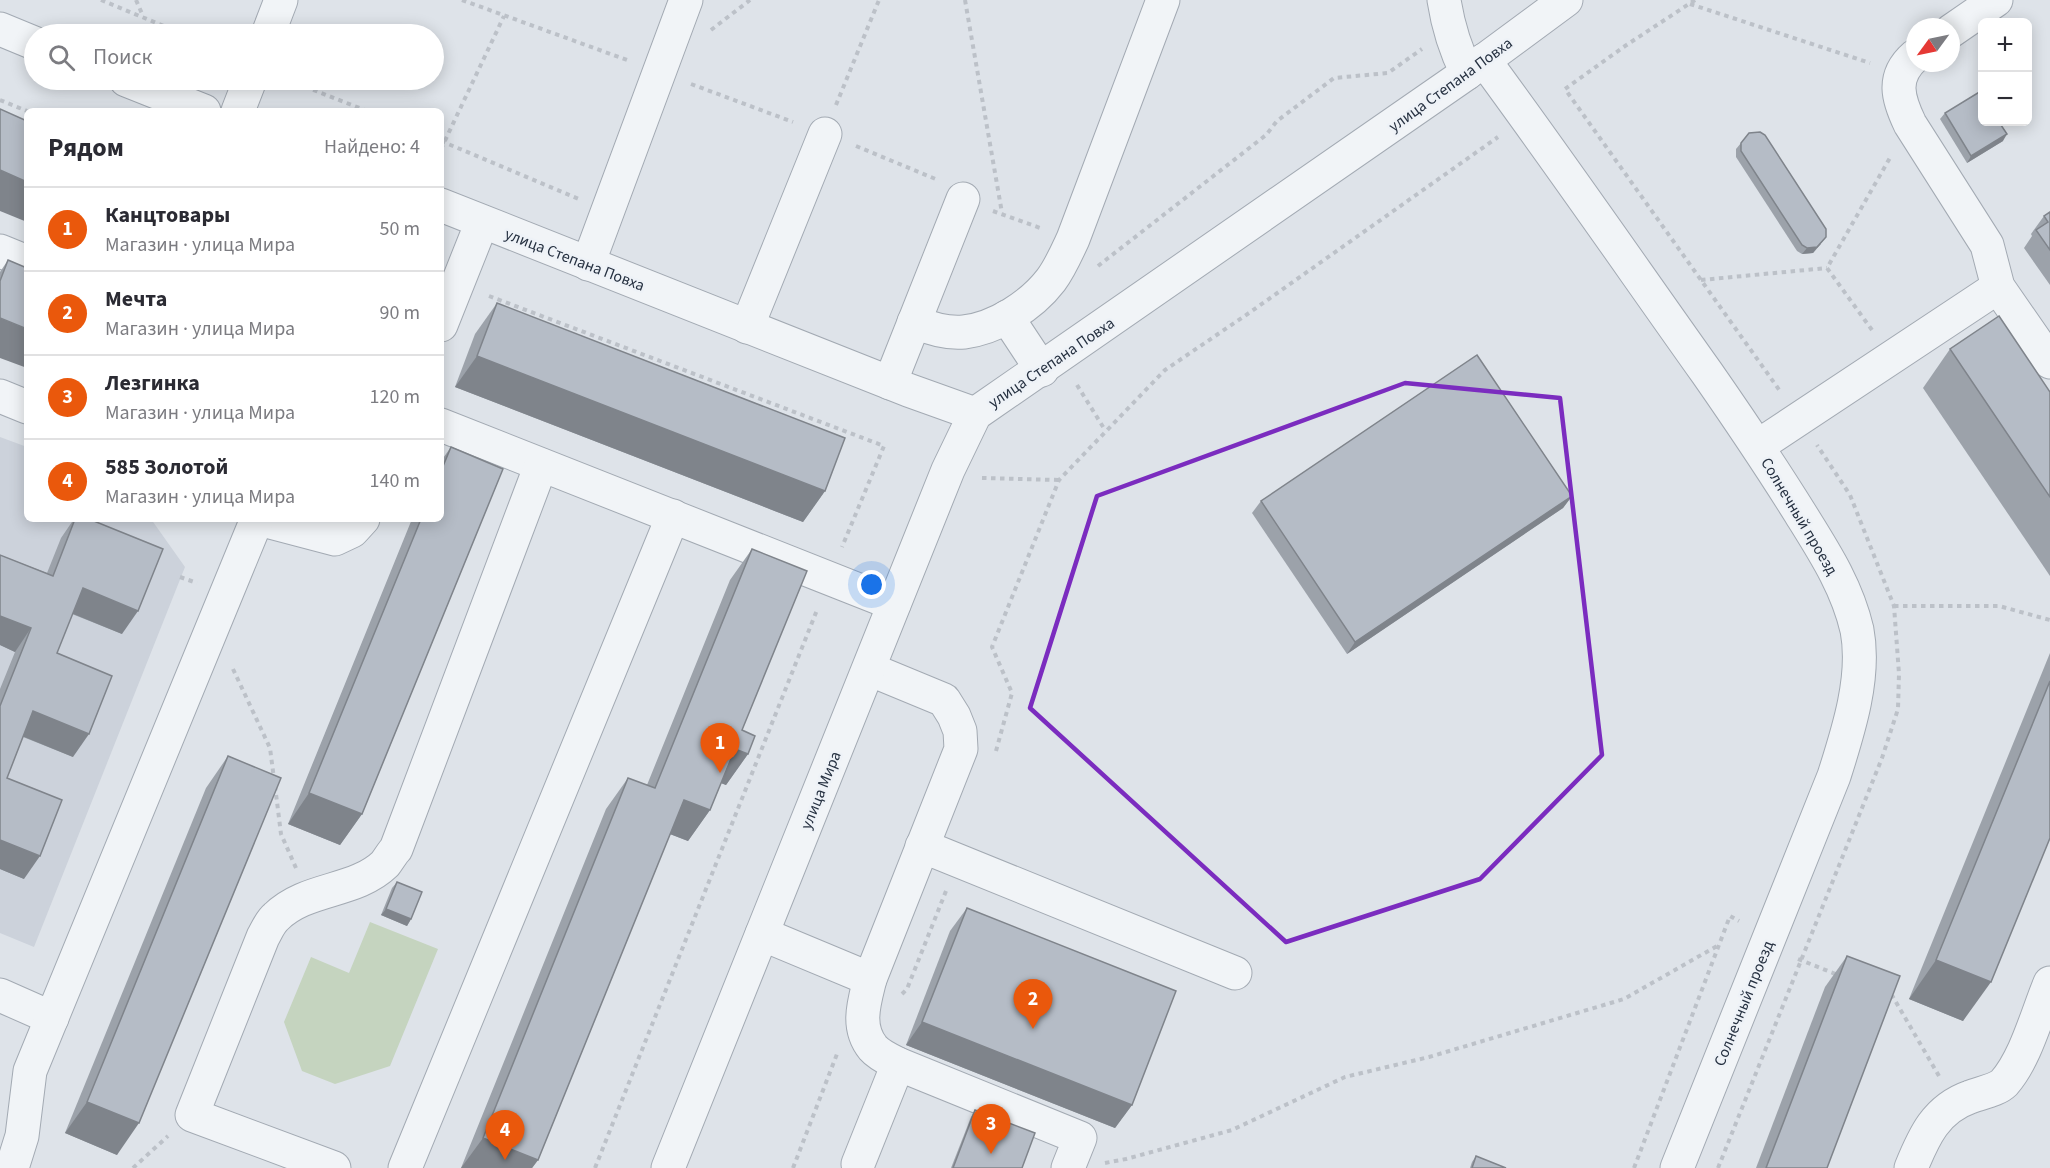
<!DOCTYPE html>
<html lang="ru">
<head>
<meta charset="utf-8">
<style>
  body { margin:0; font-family:"Source Sans 3",sans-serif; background:#f2f2f3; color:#2b2b33 }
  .controls { position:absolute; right:18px; top:18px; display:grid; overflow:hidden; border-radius:9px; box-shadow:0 3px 15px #0003 }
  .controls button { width:54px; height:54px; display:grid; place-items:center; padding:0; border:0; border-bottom:2px solid #e1e1e2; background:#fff; color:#2b2b33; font:30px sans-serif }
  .compass { position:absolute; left:1906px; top:18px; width:54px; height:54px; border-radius:50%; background:#fff; box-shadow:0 3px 15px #0003; rotate:237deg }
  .you { position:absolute; left:872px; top:585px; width:21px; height:21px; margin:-15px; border:4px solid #fff; border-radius:50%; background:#1a73e8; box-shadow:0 0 0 9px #1a73e833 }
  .badge { display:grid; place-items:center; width:39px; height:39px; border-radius:50%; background:#ea580c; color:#fff; font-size:20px; font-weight:700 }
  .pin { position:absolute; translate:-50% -50px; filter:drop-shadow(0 2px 3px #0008) }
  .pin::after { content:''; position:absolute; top:32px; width:21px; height:18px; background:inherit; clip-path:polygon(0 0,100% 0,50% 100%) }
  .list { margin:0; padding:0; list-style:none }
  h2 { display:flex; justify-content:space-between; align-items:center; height:78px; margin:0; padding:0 24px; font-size:26px }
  h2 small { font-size:20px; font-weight:400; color:#7c7c81 }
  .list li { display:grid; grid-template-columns:39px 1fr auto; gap:18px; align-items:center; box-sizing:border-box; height:84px; padding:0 24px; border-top:2px solid #e1e1e2 }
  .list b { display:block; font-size:22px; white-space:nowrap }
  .list p { margin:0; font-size:20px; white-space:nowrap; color:#7c7c81 }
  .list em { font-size:20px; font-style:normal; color:#7c7c81 }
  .icon { flex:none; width:33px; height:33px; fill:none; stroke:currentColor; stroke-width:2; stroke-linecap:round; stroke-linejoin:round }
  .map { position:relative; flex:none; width:2050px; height:1168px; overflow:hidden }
  .search { position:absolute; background:#fff; box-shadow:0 3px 15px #0003; left:24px; top:24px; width:420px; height:66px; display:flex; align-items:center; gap:15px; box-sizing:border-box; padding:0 21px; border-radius:33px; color:#7c7c81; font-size:22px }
  .panel { position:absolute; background:#fff; box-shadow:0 3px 15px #0003; left:24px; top:108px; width:420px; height:414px; border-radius:9px }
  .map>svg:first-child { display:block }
  .built { fill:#ccd2db }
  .green { fill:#c5d4bf }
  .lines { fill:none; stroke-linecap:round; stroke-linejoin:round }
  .minor-casing { stroke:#a3aab3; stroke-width:35 }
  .path { stroke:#bcc1c8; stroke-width:4; stroke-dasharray:4.5 4.5; stroke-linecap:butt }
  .minor { stroke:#f1f4f7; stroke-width:33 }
  .wall { fill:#9ca2aa }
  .shaded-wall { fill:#7f848b }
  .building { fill:#b5bcc6; stroke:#7f848b; stroke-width:1.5 }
  .marked { fill:none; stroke:#7b2cbf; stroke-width:4.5; stroke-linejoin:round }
  .labels { text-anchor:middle; stroke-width:5; stroke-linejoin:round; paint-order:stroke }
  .street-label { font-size:16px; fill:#263141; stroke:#eef2f7 }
</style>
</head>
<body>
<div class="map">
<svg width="2050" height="1168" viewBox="0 0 2050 1168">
  <rect width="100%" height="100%" fill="#dee3e9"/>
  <!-- built -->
  <polygon class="built" points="0,437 27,447 27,519 151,519 185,567 34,947 0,933"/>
  <!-- green -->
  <polygon class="green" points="370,922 438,949 390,1066 335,1084 302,1071 284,1022 311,957 349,973"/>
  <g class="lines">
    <!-- minor casing -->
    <g class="minor-casing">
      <g id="minor">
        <path d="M1444 0C1448 26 1455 49 1467 73"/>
        <polyline points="0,29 34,43"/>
        <polyline points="1951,31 1996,0"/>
        <polyline points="268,34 281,0"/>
        <path d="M1915 56C1891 77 1898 99 1910 124L1987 245 1998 287 2050 362"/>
        <path d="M1484 60C1560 163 1633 269 1707 373 1739 419 1770 465 1800 513 1823 550 1847 586 1857 630 1866 677 1848 732 1834 776L1677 1168"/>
        <polyline points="126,80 204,111"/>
        <polyline points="238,111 250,80"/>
        <polyline points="441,205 908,390 975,414"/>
        <polyline points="0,251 27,262"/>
        <polyline points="588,264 686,0"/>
        <polyline points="1007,317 1042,370"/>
        <path d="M914 322C929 328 947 334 964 332 996 328 1031 306 1051 280 1060 268 1066 254 1073 239L1163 0"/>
        <polyline points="441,325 482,222"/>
        <polyline points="747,327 825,134"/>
        <polyline points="890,383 963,199"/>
        <polyline points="0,396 27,407"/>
        <polyline points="441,425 894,604"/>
        <polyline points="1758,446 1998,287"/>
        <polyline points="259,519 335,539 352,531 363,519"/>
        <path d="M869 669 944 700 954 716 960 731 961 749 870 979C864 1003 856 1027 873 1048 879 1055 890 1060 898 1064L1080 1138 1068 1168"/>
        <polyline points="922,846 1235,973"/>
        <polyline points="762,934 870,979"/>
        <polyline points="0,995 52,1018"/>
        <polyline points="858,1164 898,1064"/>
        <polyline points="12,1168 22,1136 30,1071 257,519"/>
        <path d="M334 1168 192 1115 263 937C267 930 270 922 276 917 306 887 355 893 385 864 389 859 392 853 396 849L541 465"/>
        <polyline points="405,1168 673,516"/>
        <polyline points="668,1168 948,470 975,414 1467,73 1566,0"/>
        <path d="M1911 1168C1924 1136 1936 1109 1970 1097 1980 1093 1997 1090 2004 1083 2026 1058 2037 1014 2050 983"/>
      </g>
    </g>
    <!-- path -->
    <g class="path">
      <polyline points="101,0 183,34"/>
      <polyline points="136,0 143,16"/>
      <polyline points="462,0 627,60"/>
      <polyline points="965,0 1002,213"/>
      <polyline points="1695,0 1625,46 1565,89 1780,391"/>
      <polyline points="1690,4 1870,63"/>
      <polyline points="711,30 750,0"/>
      <polyline points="288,80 367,111"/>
      <polyline points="691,84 793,122"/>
      <polyline points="0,100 27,111"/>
      <polyline points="836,105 879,0"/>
      <polyline points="441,141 579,199"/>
      <polyline points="856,146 938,180"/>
      <polyline points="441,149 504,16"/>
      <polyline points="993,211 1043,229"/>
      <polyline points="1098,266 1266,135 1277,121 1334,78 1388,73 1422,49"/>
      <polyline points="1701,280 1827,268"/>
      <polyline points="489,296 884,446 842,547"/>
      <polyline points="1872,330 1827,268 1891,156"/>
      <polyline points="1077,385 1105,430"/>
      <polyline points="982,478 1059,480"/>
      <polyline points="180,577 197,583"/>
      <polyline points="1894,606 1999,606 2050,620"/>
      <polyline points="233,669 270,748 274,779"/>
      <polyline points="996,751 1012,693 992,647 1059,480 1165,370 1249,313 1498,137"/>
      <polyline points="275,786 281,834 296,868"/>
      <polyline points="1798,959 1838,975"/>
      <polyline points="902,994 907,989 946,891"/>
      <polyline points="1890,996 1893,997 1939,1076"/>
      <polyline points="1105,1163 1126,1159 1232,1130 1345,1077 1429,1057 1624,999 1717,946"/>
      <polyline points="133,1168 168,1136"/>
      <polyline points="595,1168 817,610"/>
      <polyline points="793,1168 837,1054"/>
      <polyline points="1634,1168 1730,916 1739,921"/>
      <polyline points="1718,1168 1882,758 1898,709 1899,674 1894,606 1850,495 1817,445"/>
    </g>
    <!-- minor -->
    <use href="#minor" class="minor"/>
  </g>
  <!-- wall -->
  <g class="wall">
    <polygon points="1945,113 2003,141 1967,163 1940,119"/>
    <polygon points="1741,143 1821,244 1813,253 1802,254 1797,251 1736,157 1736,149"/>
    <polygon points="2050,212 2050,285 2024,248 2032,236 2031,234 2044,216"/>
    <polygon points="8,260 0,281 0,272"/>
    <polygon points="497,303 825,491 803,522 455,387 475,334"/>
    <polygon points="1950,349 2050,392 2050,576 1923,388"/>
    <polygon points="451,447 503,469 362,814 340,845 288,824 412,519 441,519 441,461"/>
    <polygon points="1572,496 1563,508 1347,654 1252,513 1261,501"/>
    <polygon points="74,519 89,519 122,634 72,614 57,653 73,757 23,737 7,778 24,879 0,869 0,689 15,652 0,645 0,555 47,573 61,538"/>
    <polygon points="752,549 742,730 748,754 726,785 721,783 710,810 688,841 670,834 538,1160 532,1168 461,1168 606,809 628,778 647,785 730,580"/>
    <polygon points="2050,653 2050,838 1963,1021 1909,999"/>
    <polygon points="228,756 117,1155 65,1133 206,788"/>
    <polygon points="397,882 411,919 407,926 381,915 392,888"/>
    <polygon points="967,908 1132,1105 1115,1128 906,1045 950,931"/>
    <polygon points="1847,956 1827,1168 1756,1168 1825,987"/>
    <polygon points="975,1110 1022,1168 951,1168 971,1117"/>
    <polygon points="1476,1156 1506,1168 1470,1168 1472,1162"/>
  </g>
  <!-- shaded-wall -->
  <g class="shaded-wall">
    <polygon points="2007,134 2003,141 1967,163 1971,156"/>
    <polygon points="0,170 27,182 27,222 0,211"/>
    <polygon points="1826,237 1813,253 1802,254 1807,248"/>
    <polygon points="0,318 27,329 27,368 0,358"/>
    <polygon points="477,356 825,491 803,522 455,387"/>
    <polygon points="1572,496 1563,508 1347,654 1355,642"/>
    <polygon points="83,588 138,611 122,634 66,611"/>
    <polygon points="0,616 31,628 15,652 0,645"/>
    <polygon points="33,711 89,734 73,757 17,734"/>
    <polygon points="735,749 748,754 726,785 713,780"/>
    <polygon points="309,793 362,814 340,845 288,824"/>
    <polygon points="684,800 710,810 688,841 662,831"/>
    <polygon points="0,840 40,856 24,879 0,869"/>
    <polygon points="386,909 411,919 407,926 381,915"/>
    <polygon points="1936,960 1991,982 1963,1021 1909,999"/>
    <polygon points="922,1022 1132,1105 1115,1128 906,1045"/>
    <polygon points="87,1102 139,1123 117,1155 65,1133"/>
    <polygon points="483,1138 538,1160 532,1168 461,1168"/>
  </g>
  <!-- building -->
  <g class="building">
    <polygon points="1981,91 1983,93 1983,122 1999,122 2007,134 1971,156 1945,113"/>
    <polygon points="0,109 27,121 27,182 0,170"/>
    <polygon points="1760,132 1765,135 1826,229 1826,237 1817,247 1807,248 1802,245 1741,151 1741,143 1749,133"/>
    <polygon points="2050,212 2050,250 2036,230 2048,222 2044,216"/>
    <polygon points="8,260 27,268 27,329 0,318 0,281"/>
    <polygon points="497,303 845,438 825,491 477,356"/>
    <polygon points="1999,316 2050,392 2050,497 1950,349"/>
    <polygon points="1477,355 1572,496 1355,642 1261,501"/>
    <polygon points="451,447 503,469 362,814 309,793 421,519 441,519 441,471"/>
    <polygon points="75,519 89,519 163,549 138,611 83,588 57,653 112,676 89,734 33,711 7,778 62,800 40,856 0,840 0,706 31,628 0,616 0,555 53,576"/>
    <polygon points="752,549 807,571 742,730 755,736 748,754 735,749 710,810 684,800 538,1160 483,1138 628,778 655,788"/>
    <polygon points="2050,681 2050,838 1991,982 1936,960"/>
    <polygon points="228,756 281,778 139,1123 87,1102"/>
    <polygon points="397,882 422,892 411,919 386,909"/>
    <polygon points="967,908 1176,991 1132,1105 922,1022"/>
    <polygon points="1847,956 1900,976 1827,1168 1766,1168"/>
    <polygon points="975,1110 1035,1133 1022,1168 953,1168"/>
    <polygon points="1476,1156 1506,1168 1472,1168"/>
  </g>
  <!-- marked area -->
  <path class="marked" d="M1405 383 1560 398 1602 755 1480 879 1286 942 1030 708 1097 496Z"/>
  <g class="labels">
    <!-- street labels -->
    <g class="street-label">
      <text transform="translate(1450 84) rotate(-36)" y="6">улица Степана Повха</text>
      <text transform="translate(575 259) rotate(21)" y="6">улица Степана Повха</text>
      <text transform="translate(1051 362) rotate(-34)" y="6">улица Степана Повха</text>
      <text transform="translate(1800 516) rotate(59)" y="6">Солнечный проезд</text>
      <text transform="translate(820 790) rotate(-68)" y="6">улица Мира</text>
      <text transform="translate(1743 1003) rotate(-68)" y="6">Солнечный проезд</text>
    </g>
  </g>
</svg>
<div class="controls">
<button>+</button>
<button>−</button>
</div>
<svg class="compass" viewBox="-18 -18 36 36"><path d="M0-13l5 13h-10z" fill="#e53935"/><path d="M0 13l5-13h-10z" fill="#7c7c81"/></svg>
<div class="you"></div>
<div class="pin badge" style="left:720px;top:773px">1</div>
<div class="pin badge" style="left:1033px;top:1029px">2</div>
<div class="pin badge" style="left:991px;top:1154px">3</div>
<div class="pin badge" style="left:505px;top:1160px">4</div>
<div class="search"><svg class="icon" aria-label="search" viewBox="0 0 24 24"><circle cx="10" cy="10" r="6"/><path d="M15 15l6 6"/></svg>Поиск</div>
<section class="panel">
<h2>Рядом<small>Найдено: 4</small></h2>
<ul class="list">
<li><span class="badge">1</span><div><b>Канцтовары</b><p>Магазин · улица Мира</p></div><em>50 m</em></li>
<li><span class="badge">2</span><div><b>Мечта</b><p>Магазин · улица Мира</p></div><em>90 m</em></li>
<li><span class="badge">3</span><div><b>Лезгинка</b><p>Магазин · улица Мира</p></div><em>120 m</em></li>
<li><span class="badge">4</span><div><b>585 Золотой</b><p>Магазин · улица Мира</p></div><em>140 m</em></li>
</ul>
</section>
</div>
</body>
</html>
